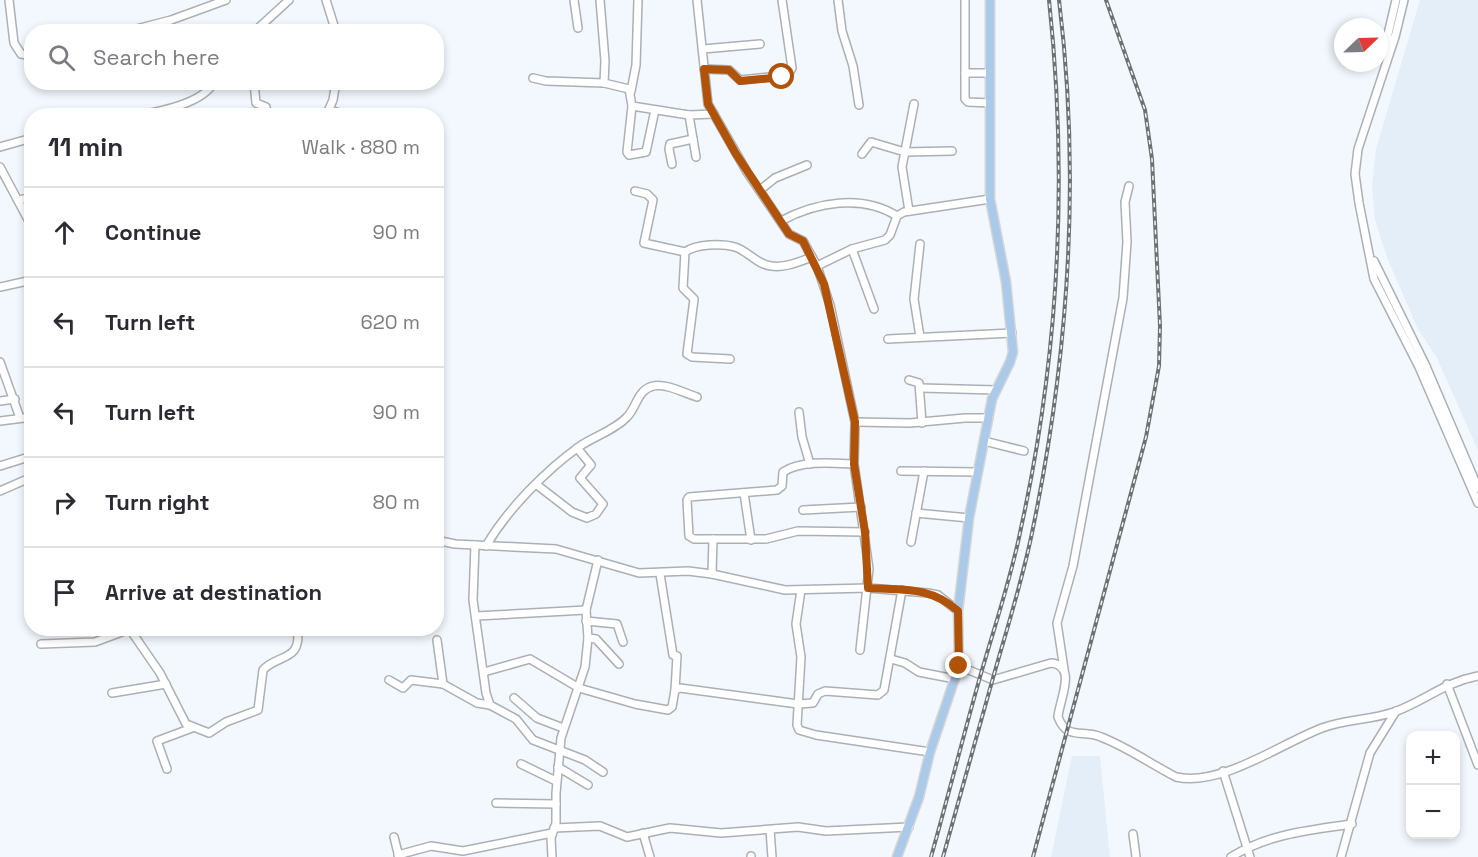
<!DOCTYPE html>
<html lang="en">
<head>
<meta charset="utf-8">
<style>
  body { margin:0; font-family:"Space Grotesk",sans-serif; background:#f2f2f3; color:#2b2b33 }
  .controls { position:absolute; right:18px; bottom:18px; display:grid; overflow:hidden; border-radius:12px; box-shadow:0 3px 9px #0003 }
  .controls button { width:54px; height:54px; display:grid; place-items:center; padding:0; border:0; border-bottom:2px solid #e1e1e2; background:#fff; color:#2b2b33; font:30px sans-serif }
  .compass { position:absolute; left:1334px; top:18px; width:54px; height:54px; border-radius:50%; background:#fff; box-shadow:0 3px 9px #0003; rotate:67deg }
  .stop { position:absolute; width:18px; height:18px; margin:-14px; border:4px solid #b15209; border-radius:50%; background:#fff }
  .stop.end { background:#b15209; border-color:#fff; box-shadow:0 2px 6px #0008 }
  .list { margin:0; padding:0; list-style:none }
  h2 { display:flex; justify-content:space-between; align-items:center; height:78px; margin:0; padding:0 24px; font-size:26px }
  h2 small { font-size:20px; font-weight:400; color:#7c7c81 }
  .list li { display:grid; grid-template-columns:39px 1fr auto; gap:18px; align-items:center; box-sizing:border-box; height:90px; padding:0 24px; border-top:2px solid #e1e1e2 }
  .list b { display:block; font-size:22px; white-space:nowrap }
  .list em { font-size:20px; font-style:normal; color:#7c7c81 }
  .icon { flex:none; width:33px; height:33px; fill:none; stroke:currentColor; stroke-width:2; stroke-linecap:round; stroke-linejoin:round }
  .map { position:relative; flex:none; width:1478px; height:857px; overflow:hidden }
  .search { position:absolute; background:#fff; box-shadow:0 3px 9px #0003; left:24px; top:24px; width:420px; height:66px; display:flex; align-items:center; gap:15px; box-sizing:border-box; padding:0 21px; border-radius:24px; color:#7c7c81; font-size:22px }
  .panel { position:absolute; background:#fff; box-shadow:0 3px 9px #0003; left:24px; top:108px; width:420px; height:528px; border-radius:24px }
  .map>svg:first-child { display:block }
  .built { fill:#e3eef9 }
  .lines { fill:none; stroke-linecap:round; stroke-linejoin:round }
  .minor-casing { stroke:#abb0b6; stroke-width:10 }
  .major-casing { stroke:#d5d6d6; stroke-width:11 }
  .minor { stroke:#fff; stroke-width:7 }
  .major { stroke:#abcae9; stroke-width:8 }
  .rail-casing { stroke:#6e7174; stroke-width:4 }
  .rail { stroke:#f2f8fd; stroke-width:1.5; stroke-dasharray:4.5; stroke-linecap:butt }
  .route { stroke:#b15209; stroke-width:8 }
</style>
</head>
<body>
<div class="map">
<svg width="1478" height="857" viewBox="0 0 1478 857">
  <rect width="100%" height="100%" fill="#f2f8fd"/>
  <!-- built -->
  <g class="built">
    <polygon points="1420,0 1478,0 1478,450 1437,358 1418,329 1388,260 1375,220 1372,186 1376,149"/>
    <polygon points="1072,756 1100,756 1110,857 1051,857"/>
  </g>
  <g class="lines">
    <!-- minor casing -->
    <g class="minor-casing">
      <g id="minor">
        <polyline points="9,0 14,43 21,54 32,56"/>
        <polyline points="326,0 336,32"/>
        <polyline points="574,0 578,28"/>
        <polyline points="600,0 605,61 604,83 629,89 632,106 689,115 714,114"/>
        <polyline points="697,0 708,104 747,172 789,234 803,241 817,266"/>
        <polyline points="838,0 842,31 853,66 859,105"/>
        <polyline points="965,0 965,99 968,102 990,103"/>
        <polyline points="1404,0 1395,37 1358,149 1355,174 1359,203 1374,279 1419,367 1478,503"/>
        <polyline points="125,32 171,20 226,0"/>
        <polyline points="254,32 289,0"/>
        <polyline points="703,49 760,44"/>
        <polyline points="1389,49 1388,34 1396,0"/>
        <polyline points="704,69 729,70 740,80 788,75 792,68 782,0"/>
        <polyline points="965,73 990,73"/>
        <polyline points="533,78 546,81 604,83"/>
        <polyline points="254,82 256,103 266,107 267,116"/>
        <polyline points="631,91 636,65 638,0"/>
        <polyline points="632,106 627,152 629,155 646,152 655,110"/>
        <polyline points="330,110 350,116"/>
        <polyline points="689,115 696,157"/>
        <path d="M135 116C157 112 203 104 214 82"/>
        <polyline points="326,116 333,100 336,82"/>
        <polyline points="0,147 32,138"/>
        <polyline points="862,154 871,142 905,152 952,151"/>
        <polyline points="672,164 669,149 670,144 693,139"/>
        <polyline points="0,167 32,227"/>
        <polyline points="760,190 775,178 807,165"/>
        <polyline points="635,191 647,194 653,200 644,243 685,252"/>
        <polyline points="19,200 32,197"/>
        <polyline points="909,211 902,167 914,104"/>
        <path d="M781 221C816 202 862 194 897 216"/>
        <polyline points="920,244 914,299 920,337"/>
        <polyline points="852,249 874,309"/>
        <polyline points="1374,261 1425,364 1478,488"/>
        <polyline points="0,287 32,280"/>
        <polyline points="888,339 1012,333"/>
        <path d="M730 359 692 357 687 354 694 299 683 288 685 252C696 244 722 243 735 247 748 251 756 264 771 266 785 268 799 262 812 257"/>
        <polyline points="0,362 20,418"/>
        <polyline points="909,380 919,383 922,423"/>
        <polyline points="921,388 996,390"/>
        <polyline points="0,401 15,399"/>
        <polyline points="799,412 802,437 810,464"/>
        <polyline points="0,421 32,417"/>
        <polyline points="855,422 910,423 965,418 989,418"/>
        <polyline points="984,441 1024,451"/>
        <path d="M854 464C832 463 802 460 783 472L782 486 777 490 689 497 687 500 689 536 694 539H766L798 531 865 532"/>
        <polyline points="0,466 32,456"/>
        <polyline points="901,471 977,472"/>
        <polyline points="537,485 572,512 587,518 596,514 603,504 580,478 591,465 577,448"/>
        <polyline points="0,491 32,477"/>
        <polyline points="744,493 751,540"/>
        <polyline points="803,510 861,507"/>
        <polyline points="916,513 969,518"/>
        <polyline points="436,540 455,544 556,549 639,573 688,571 712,574 785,590 868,588 928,593 938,595 958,611"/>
        <polyline points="911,542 924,471"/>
        <polyline points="475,545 473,600 486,693 490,705 516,719 533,740 585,760 603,772"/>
        <path d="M486 546C507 510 546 470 580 446 595 436 615 430 627 417 637 407 637 390 653 386 666 383 684 393 697 397"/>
        <polyline points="660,574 673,655 677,656 675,690"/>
        <polyline points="712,574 713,539"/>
        <polyline points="801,590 796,624 801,657 797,725 799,730 816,735 930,752"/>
        <polyline points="476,616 586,610"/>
        <polyline points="586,621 617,624 623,642"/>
        <path d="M129 628 160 673 186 724 209 733 226 722 258 710 263 670C277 654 303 662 297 628"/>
        <polyline points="588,638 596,639 619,664"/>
        <polyline points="437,640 443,684"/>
        <polyline points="41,644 95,642 130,629"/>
        <polyline points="860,650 869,569 854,464 855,422 830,305 817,266 852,249 885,240 890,235 897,216 904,212 990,199"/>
        <polyline points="891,659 905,663 919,672 955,679"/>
        <path d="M959 666 993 680 1051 663C1078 665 1059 701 1058 717 1067 741 1083 729 1101 737 1127 747 1151 764 1176 777 1221 787 1280 744 1322 728 1346 719 1371 720 1394 712 1425 701 1442 683 1478 676"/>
        <polyline points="1064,669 1057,623 1073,566 1123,298 1127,242 1125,202 1129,186"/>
        <polyline points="484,672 530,659 579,688 635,704 668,710 672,707 675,690 680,688 798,704 813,703 818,694 825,691 878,695 884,690 902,590"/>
        <polyline points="389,680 403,688 411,680 443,684 477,703 490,705"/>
        <polyline points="1447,684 1478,765"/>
        <polyline points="112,693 166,684"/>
        <polyline points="514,698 537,718 563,728"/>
        <polyline points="521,764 556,781"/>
        <polyline points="558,767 588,785"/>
        <polyline points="167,769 157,741 192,728"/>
        <polyline points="1223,771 1250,857"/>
        <polyline points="496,803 556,804"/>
        <polyline points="554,828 600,826 627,837 670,828 721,833 798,827 826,831 909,827"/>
        <polyline points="770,830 772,857"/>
        <polyline points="643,833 650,857"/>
        <polyline points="1133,834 1136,857"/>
        <polyline points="394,837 399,857"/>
        <polyline points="398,855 431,846 463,851 552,833"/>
        <polyline points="751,856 751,857"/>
        <polyline points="552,857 551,838 556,823 556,793 561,738 585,667 588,638 586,610 598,560"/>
        <path d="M1231 857C1268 834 1309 830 1352 824"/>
        <polyline points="1341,857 1370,753 1396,711"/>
      </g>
    </g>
    <!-- major casing -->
    <g class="major-casing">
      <polyline id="major" points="897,857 919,797 930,752 959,666 958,611 969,518 992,399 1010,362 1013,352 1006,282 990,199 990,0"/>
    </g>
    <!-- minor -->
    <use href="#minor" class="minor"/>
    <!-- major -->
    <use href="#major" class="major"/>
    <!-- rail casing -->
    <g class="rail-casing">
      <g id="rail">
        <path d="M931 857C948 797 963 737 980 677 994 628 1011 579 1021 528 1059 355 1068 176 1049 0"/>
        <path d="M943 857C960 797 976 737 993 678 1007 628 1023 579 1033 528 1069 353 1081 178 1059 0"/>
        <polyline points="1033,857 1146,437 1159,366 1160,326 1152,159 1145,110 1106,0"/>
      </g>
    </g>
    <!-- rail -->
    <use href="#rail" class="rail"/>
  </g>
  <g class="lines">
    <!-- route -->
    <path class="route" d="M782 77 740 81 729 70 704 69 708 104 736 154 789 234 803 241 824 284 855 422 854 464 865 532 868 588C903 590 930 586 958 611L959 666"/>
  </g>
</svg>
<div class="controls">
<button>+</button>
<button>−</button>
</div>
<svg class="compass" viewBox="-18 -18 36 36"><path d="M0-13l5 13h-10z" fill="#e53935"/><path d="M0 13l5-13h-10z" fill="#7c7c81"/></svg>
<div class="stop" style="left:782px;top:77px"></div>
<div class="stop end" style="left:959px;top:666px"></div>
<div class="search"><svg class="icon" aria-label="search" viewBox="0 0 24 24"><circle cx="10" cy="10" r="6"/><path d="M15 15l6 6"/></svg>Search here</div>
<section class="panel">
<h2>11 min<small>Walk · 880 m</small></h2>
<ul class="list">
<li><svg class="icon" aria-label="ahead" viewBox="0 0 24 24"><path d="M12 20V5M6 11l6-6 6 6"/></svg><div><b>Continue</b></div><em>90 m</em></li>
<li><svg class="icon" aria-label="left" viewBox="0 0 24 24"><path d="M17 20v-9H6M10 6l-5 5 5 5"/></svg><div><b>Turn left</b></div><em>620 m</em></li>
<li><svg class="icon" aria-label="left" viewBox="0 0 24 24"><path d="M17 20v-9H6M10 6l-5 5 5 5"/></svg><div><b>Turn left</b></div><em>90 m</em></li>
<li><svg class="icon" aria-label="right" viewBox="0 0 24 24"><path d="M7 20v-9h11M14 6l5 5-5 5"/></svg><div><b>Turn right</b></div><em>80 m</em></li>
<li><svg class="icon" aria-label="arrive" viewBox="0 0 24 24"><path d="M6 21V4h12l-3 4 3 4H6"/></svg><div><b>Arrive at destination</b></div></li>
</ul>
</section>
</div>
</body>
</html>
